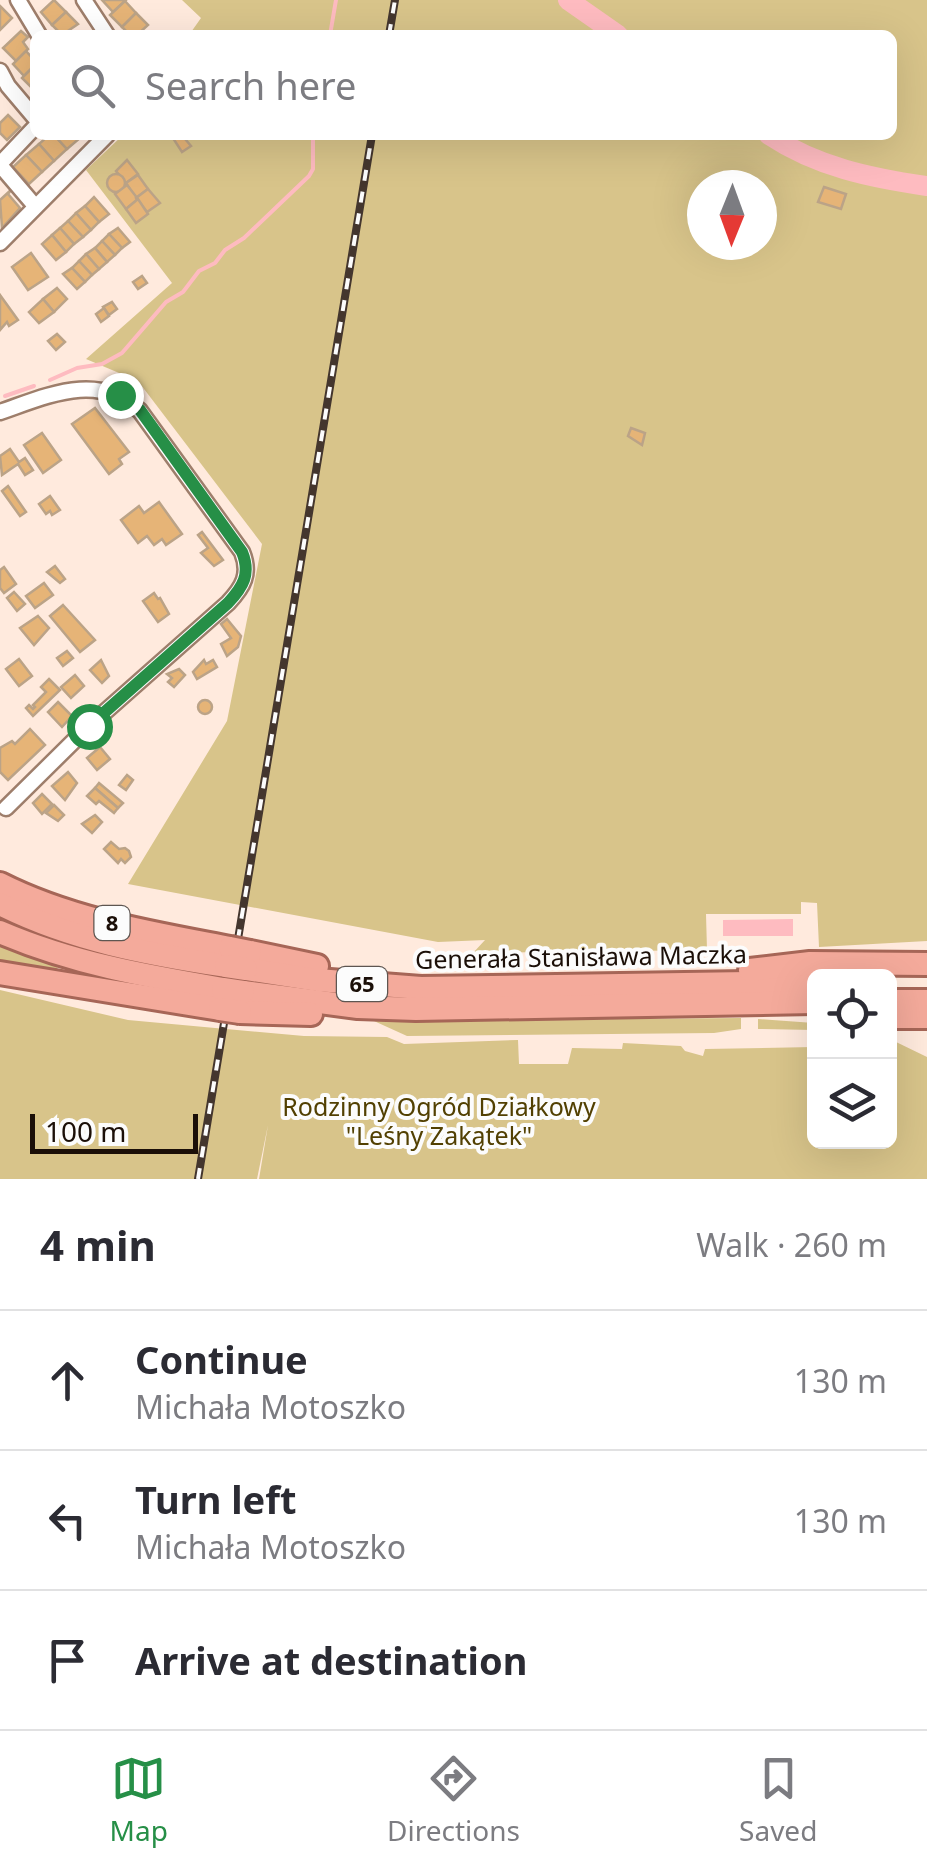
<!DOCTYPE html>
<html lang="en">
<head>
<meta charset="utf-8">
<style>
  body { margin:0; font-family:"Noto Sans",sans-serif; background:#f7f7f7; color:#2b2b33 }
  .controls { position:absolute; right:30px; bottom:30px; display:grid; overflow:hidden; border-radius:15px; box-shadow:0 10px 40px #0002 }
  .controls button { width:90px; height:90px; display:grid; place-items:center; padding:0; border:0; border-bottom:2px solid #e1e1e2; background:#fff; color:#2b2b33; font:50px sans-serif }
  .compass { position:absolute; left:687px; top:170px; width:90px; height:90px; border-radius:50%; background:#fff; box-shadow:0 10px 40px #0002; rotate:181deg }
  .scale { position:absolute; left:30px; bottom:25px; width:168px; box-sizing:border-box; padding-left:10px; border:5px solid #1b0f08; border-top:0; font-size:28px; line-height:35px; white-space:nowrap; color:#1b0f08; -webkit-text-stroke:8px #fcfcfc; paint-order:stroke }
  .stop { position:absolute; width:30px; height:30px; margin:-22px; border:8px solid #268f47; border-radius:50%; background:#fff }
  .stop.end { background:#268f47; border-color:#fff; box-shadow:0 2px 10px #0008 }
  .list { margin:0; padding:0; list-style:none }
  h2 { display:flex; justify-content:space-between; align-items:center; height:130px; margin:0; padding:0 40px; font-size:42px }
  h2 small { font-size:32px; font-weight:400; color:#7c7c81 }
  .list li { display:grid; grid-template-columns:65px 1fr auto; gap:30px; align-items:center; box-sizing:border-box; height:140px; padding:0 40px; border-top:2px solid #e1e1e2 }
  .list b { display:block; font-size:38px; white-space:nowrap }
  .list p { margin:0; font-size:32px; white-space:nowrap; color:#7c7c81 }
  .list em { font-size:32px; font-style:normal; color:#7c7c81 }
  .icon { flex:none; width:55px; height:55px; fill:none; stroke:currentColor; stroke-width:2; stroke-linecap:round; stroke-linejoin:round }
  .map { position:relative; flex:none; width:927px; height:1179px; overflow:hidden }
  .search { position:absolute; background:#fff; box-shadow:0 10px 40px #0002; left:30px; right:30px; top:30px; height:110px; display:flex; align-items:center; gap:25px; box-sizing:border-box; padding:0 35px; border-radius:15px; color:#7c7c81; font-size:38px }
  .sheet { height:550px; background:#fff }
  nav { display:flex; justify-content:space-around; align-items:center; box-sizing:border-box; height:140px; border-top:2px solid #e1e1e2; background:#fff; font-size:28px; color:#7c7c81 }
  nav a { display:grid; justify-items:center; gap:5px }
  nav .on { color:#268f47 }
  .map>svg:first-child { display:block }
  .green { fill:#d8c48a; fill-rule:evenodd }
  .water { fill:#febbc0 }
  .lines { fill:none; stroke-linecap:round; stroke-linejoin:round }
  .stream { stroke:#febbc0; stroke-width:4 }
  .river { stroke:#febbc0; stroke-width:20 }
  .building { fill:#e6b477; stroke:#bba387; stroke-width:2.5 }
  .minor-casing { stroke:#9e7e6b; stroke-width:19 }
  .trunk-casing { stroke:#a66657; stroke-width:28 }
  .minor { stroke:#fff; stroke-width:14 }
  .trunk { stroke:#f4aa9b; stroke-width:22 }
  .rail-casing { stroke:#44362e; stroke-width:8 }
  .rail { stroke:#fcfcfc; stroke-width:4; stroke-dasharray:11; stroke-linecap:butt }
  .trunk-bridge-casing { stroke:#a66657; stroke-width:28; stroke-linecap:butt }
  .trunk-bridge { stroke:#f4aa9b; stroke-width:22 }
  .route { stroke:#268f47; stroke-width:12 }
  .labels { text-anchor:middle; stroke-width:8; stroke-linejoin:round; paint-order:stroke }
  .shield { fill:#fcfcfc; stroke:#5e5651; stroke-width:2.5 }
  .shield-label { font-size:22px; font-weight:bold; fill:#1b0f08 }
  .street-label { font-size:25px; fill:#1b0f08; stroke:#fcfcfc }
  .park-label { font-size:25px; fill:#524002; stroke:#fcfcfc }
</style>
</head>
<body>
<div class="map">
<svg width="927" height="1179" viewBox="0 0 927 1179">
  <rect width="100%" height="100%" fill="#ffeadd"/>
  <!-- green -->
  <g class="green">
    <path d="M182 0H927V941L819 947 817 903 801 902V914H706L707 950 473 953 485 940 438 942 128 884 227 721 262 544 138 381 86 359 172 283 86 170 123 135H892V35H189L201 18ZM702 185H762V245H702Z"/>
    <polygon points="0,943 58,965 56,976 0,966"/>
    <polygon points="0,990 128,1020 304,1036 387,1037 404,1044 518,1040 519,1064 568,1064 572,1048 622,1049 623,1043 681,1046 685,1051 703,1056 705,1049 814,1047 814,1142 890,1142 890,1041 894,1041 927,1057 927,1179 259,1179 268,1125 257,1179 0,1179"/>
    <polygon points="741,1018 741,1029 714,1033 407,1036 374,1021"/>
    <polygon points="758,1019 814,1023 814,1030 758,1029"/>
  </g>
  <!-- water -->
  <polygon class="water" points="793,919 793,936 723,936 723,920"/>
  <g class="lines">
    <!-- stream -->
    <g class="stream">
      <polyline points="330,35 336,0"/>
      <polyline points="50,380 77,368 102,364 122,353 166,302 183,292 199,271 215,263 225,250 244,238 309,176 313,169 313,135"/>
      <polyline points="5,396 34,386"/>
    </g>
    <!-- river -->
    <g class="river">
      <polyline points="568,0 618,35"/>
      <path d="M769 135C817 167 871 178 927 186"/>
    </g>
  </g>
  <!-- building -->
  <g class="building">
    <polygon points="54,0 66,12 52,25 41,12"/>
    <polygon points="102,0 126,0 113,12"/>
    <polygon points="125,1 136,13 122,27 110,15"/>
    <polygon points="0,6 12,18 0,30"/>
    <polygon points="66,12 78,24 62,35 52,25"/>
    <polygon points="136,13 148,25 137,35 130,35 122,27"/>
    <polygon points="21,31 28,37 23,42 28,49 16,61 3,48"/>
    <polygon points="26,51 35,61 35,65 24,76 13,64"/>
    <polygon points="34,66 35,89 34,90 22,78"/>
    <polygon points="8,115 20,127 7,140 0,133 0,123"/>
    <polygon points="49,135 54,135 67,149 54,161 39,144"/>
    <polygon points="54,135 77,135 80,138 67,149"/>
    <polygon points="171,135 191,135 186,140 191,146 182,152"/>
    <polygon points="39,144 54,161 42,172 26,155"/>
    <polygon points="26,155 42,172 29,184 13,167"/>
    <polygon points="127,160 138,174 126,183 116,171"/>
    <circle cx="116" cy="183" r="9"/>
    <polygon points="138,175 148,189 136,198 126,183"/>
    <polygon points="127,185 138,199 126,209 115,194"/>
    <polygon points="824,187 846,194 841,209 818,202"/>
    <polygon points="12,189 8,194 20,208 2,228 0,200"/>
    <polygon points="148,189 160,203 147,212 136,198"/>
    <polygon points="94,197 109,214 99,222 85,206"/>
    <polygon points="138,199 148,214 136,223 126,209"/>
    <polygon points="85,206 99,222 91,230 76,213"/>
    <polygon points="76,213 91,230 83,237 68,221"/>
    <polygon points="68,221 83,237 74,244 60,228"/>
    <polygon points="60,228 74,244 66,252 52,235"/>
    <polygon points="118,228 130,242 122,248 109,234"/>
    <polygon points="109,234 122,248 115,255 102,241"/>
    <polygon points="52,235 66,252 56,260 42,244"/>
    <polygon points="102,241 115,255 107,262 95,248"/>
    <polygon points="95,248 107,262 99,269 86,254"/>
    <polygon points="31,253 48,277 28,290 12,267"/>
    <polygon points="86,254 99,269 92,275 79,261"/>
    <polygon points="79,261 92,275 85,282 72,268"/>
    <polygon points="72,268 85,282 77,289 63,274"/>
    <polygon points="142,276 147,283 138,289 133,282"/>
    <polygon points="57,288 67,299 54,312 43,299"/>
    <polygon points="0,295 18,320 9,326 7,322 0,330"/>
    <polygon points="43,299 54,312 39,323 29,312"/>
    <polygon points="112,302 117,309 109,315 103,307"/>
    <polygon points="104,308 109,316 101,322 96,314"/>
    <polygon points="57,334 65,342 56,350 48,341"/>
    <polygon points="95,408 129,452 119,459 122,464 109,474 72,424"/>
    <polygon points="631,428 645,433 642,445 628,436"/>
    <polygon points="42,433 61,460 43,473 24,445"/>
    <polygon points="10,449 19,462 25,458 33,470 25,475 18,464 2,475 0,456"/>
    <polygon points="8,486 26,512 20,516 2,491"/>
    <polygon points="50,496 60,510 52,515 50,511 46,514 39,504"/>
    <polygon points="159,502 182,534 166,545 162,539 154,545 147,536 138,543 121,520 139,506 144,513"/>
    <polygon points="202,532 223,560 214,566 201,553 208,548 198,535"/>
    <polygon points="55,566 65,579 60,583 47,572"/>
    <polygon points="4,567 16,584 4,593 0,588 0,570"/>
    <polygon points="44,583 53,595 35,608 26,596"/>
    <polygon points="14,592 25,604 17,611 7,598"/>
    <polygon points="154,593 158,599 160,598 169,614 158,622 143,601"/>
    <polygon points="63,605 95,640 80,652 50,616"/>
    <polygon points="38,616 49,628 34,645 20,628"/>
    <polygon points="227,619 241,636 238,647 227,656 221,644 231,638 221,624"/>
    <polygon points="67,651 73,658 63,666 57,658"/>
    <polygon points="19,659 32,676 19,686 6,669"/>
    <polygon points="101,660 109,676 102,683 90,670"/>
    <polygon points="204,660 206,664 213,660 217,667 197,679 193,672"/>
    <polygon points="179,669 185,675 174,687 168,682 172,678 167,674"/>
    <polygon points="75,675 84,686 71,698 61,687"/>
    <polygon points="49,679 60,690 33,716 26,708 29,705 33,709 35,707 33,705 46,692 41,687"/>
    <circle cx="205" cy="707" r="7"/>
    <polygon points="58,702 72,716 62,727 48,712"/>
    <polygon points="30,729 45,745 8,780 0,772 0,748 12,741 15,744"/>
    <polygon points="100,747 110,759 97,770 87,758"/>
    <polygon points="68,772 77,783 65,800 52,786"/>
    <polygon points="127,775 133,780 126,790 119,785"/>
    <polygon points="99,783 123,803 118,808 95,788"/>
    <polygon points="95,788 118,808 114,813 99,801 96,804 87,796"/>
    <polygon points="42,794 52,804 42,814 33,803"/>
    <polygon points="54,805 64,815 58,821 46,813"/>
    <polygon points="95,815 102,822 92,833 82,824"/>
    <polygon points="111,842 119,849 125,848 129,851 131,857 125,863 121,859 118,863 104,849"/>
  </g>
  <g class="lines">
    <!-- minor casing -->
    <g class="minor-casing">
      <g id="minor">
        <polyline points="18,0 39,35"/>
        <polyline points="84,0 107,35"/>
        <polyline points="0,71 8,86 35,118"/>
        <polyline points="0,164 35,127"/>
        <polyline points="0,165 35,206"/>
        <polyline points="0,243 107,135"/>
        <path d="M0 412C47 396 98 371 140 411L242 552C251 574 243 587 228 603L89 726 6 808"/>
      </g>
    </g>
    <!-- trunk casing -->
    <g class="trunk-casing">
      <g id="trunk">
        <path d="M0 884C71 920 152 933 230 948"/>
        <path d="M0 904C71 940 148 954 226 966"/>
        <path d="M0 932C72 963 146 976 223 989"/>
        <polyline points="250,952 317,966"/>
        <polyline points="246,969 317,980 421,988 814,982"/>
        <polyline points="750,970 810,963 927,964"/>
        <polyline points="0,973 220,1009"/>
        <polyline points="243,992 358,1007 416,1009 814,1002"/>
        <polyline points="890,1001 927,1001"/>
        <polyline points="240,1012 311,1014"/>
        <polyline points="890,1017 927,1017"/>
      </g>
    </g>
    <!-- minor -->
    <use href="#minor" class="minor"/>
    <!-- trunk -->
    <use href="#trunk" class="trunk"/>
    <!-- rail casing -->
    <g class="rail-casing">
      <g id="rail">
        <polyline points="389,35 395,0"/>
        <polyline points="198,1179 372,135"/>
      </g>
    </g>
    <!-- rail -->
    <use href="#rail" class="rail"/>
    <!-- trunk-bridge casing -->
    <g class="trunk-bridge-casing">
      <g id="trunk-bridge">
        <polyline points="230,948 250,952"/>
        <polyline points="226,966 246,969"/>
        <polyline points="223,989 243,992"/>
        <polyline points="220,1009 240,1012"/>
      </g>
    </g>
    <!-- trunk-bridge -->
    <use href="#trunk-bridge" class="trunk-bridge"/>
  </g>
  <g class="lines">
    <!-- route -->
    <path class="route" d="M89 726 228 603C243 587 251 574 242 552L140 410 120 395"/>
  </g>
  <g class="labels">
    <!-- shield labels -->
    <g class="shield">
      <rect x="94.5" y="906" width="35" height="34" rx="8"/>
      <rect x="337" y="967" width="50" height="34" rx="8"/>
    </g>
    <g class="shield-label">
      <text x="112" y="931">8</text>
      <text x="362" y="992">65</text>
    </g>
    <!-- street labels -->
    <g class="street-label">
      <text transform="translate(581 957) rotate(-1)" y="9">Generała Stanisława Maczka</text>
    </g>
    <!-- park labels -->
    <g class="park-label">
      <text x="439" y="1116">Rodzinny Ogród Działkowy<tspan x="439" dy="29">"Leśny Zakątek"</tspan></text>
    </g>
  </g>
</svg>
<div class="controls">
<button><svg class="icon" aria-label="locate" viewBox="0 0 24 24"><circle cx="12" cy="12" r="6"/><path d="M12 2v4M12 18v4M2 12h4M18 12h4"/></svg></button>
<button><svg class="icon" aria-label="layers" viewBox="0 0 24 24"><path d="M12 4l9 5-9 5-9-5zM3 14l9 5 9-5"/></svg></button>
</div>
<svg class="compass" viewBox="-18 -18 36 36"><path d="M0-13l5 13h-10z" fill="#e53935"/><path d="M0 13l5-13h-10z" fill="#7c7c81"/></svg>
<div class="scale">100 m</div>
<div class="stop" style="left:89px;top:726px"></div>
<div class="stop end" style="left:120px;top:395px"></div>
<div class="search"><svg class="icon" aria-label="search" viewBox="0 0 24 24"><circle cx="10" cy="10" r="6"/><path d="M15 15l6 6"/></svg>Search here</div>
</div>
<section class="sheet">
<h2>4 min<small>Walk · 260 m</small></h2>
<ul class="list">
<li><svg class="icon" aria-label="ahead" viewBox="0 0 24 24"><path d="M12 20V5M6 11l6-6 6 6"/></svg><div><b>Continue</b><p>Michała Motoszko</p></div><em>130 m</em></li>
<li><svg class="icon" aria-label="left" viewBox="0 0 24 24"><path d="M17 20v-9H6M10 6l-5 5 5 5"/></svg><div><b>Turn left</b><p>Michała Motoszko</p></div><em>130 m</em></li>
<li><svg class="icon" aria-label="arrive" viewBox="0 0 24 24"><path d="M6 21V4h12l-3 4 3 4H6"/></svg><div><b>Arrive at destination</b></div></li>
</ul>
</section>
<nav>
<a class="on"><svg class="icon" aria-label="map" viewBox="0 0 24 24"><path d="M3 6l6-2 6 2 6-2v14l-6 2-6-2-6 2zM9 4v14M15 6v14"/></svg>Map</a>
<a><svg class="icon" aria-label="directions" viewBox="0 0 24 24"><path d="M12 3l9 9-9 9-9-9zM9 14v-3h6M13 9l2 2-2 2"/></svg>Directions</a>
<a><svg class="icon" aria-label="saved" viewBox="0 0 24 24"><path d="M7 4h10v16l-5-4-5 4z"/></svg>Saved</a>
</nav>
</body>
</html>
